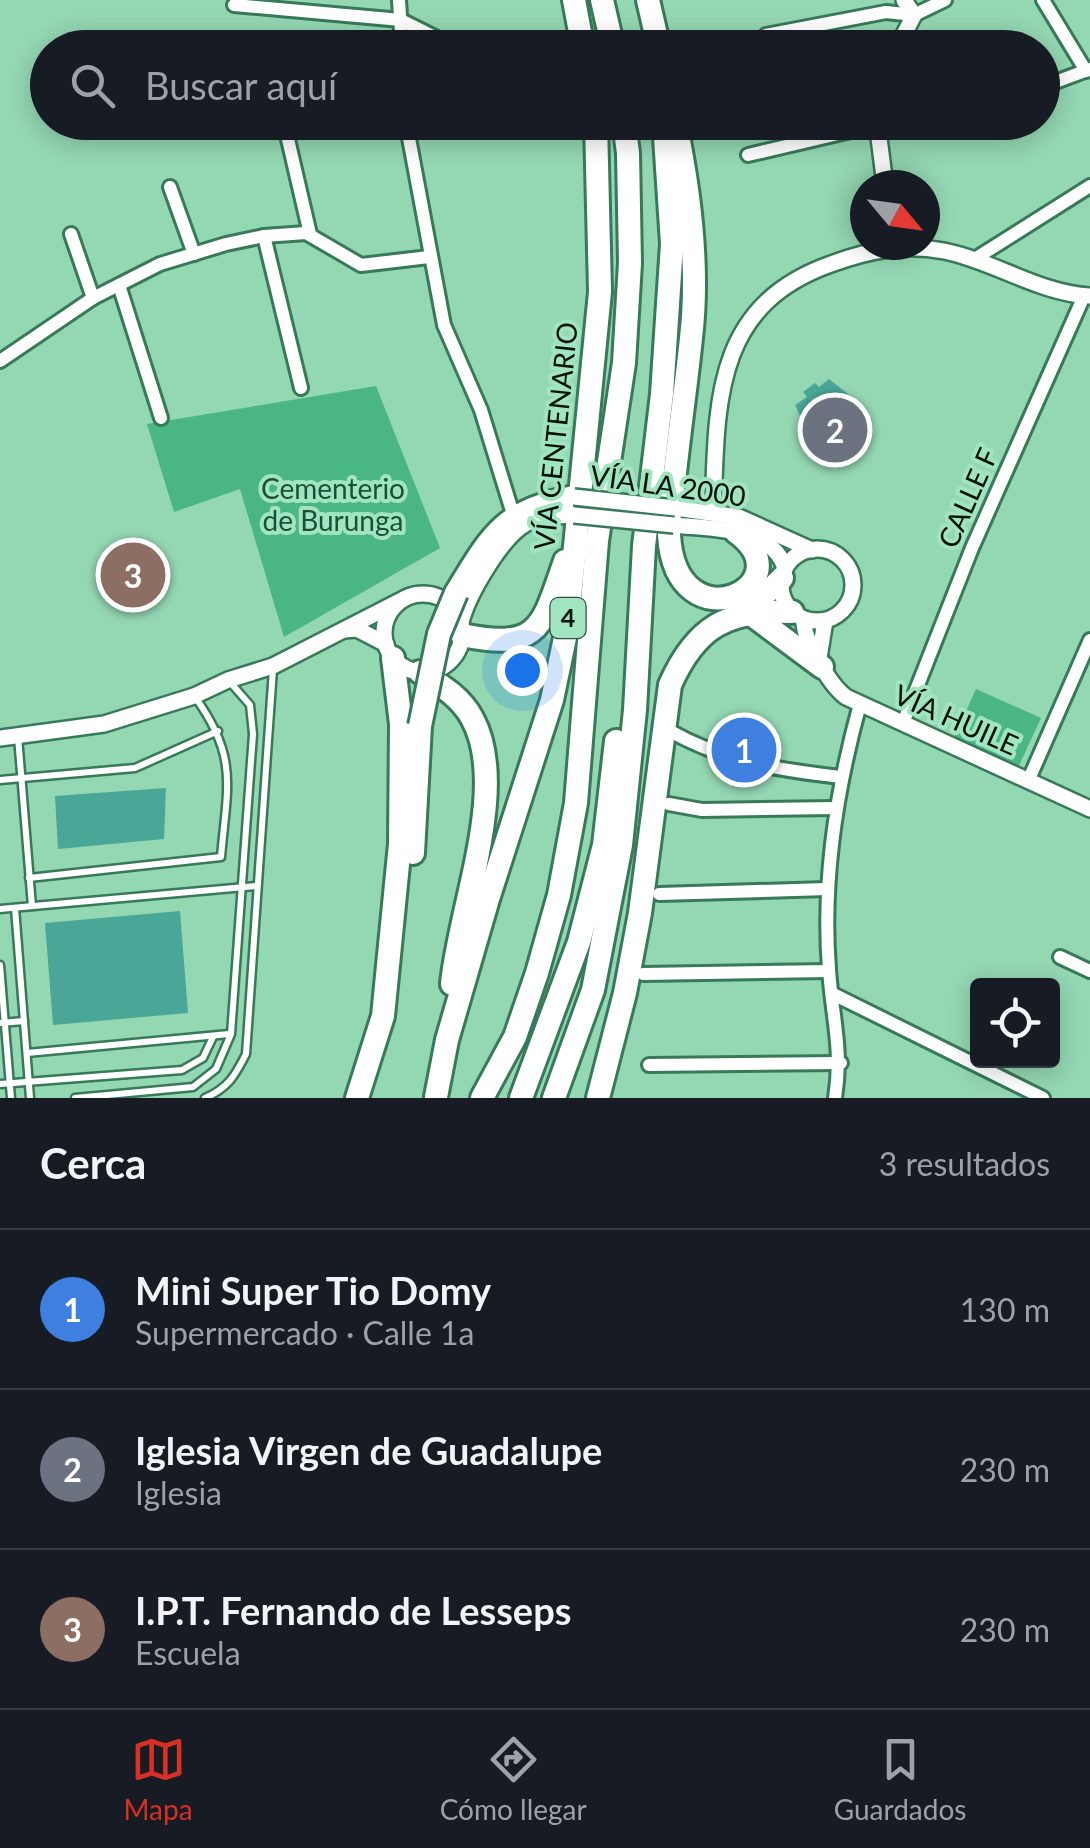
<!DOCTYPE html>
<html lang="es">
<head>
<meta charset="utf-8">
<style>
  body { margin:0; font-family:Lato,sans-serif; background:#20242c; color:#f1f3f6 }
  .controls { position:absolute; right:30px; bottom:30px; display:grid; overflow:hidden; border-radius:10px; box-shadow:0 5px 25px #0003 }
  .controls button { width:90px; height:90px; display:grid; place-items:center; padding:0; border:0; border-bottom:2px solid #363941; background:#171b24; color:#f1f3f6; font:50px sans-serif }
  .compass { position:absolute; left:850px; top:170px; width:90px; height:90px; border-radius:50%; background:#171b24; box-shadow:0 5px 25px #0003; rotate:119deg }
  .you { position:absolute; left:522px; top:670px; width:35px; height:35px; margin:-25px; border:8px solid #fff; border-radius:50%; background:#1a73e8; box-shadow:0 0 0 15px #1a73e833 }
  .badge { display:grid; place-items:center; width:65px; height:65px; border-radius:50%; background:#d93025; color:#fff; font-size:32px; font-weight:700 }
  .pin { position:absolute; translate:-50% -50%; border:5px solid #fff; box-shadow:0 2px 10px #0006 }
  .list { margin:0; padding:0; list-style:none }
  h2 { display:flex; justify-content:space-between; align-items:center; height:130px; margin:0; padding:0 40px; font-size:42px }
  h2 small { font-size:32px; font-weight:400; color:#9ea1a6 }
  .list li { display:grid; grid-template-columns:65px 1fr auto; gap:30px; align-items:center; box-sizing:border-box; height:160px; padding:0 40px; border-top:2px solid #363941 }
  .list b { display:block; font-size:38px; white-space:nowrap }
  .list p { margin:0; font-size:32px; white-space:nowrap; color:#9ea1a6 }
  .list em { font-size:32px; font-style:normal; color:#9ea1a6 }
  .icon { flex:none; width:55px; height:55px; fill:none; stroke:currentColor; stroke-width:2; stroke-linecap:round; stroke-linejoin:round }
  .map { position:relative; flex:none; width:1090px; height:1098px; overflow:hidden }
  .search { position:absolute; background:#171b24; box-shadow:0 5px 25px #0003; left:30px; right:30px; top:30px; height:110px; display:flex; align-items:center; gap:25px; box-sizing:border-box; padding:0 35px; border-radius:55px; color:#9ea1a6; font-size:38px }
  .sheet { height:610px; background:#171b24 }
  nav { display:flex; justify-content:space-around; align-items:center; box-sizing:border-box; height:140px; border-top:2px solid #363941; background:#171b24; font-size:28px; color:#9ea1a6 }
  nav a { display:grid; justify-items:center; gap:5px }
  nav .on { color:#d93025 }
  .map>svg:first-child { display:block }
  .green { fill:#49b684 }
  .building { fill:#4aa797 }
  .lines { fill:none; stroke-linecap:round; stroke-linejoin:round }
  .service-casing { stroke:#377959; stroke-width:11 }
  .minor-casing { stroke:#377959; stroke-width:18 }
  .tertiary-casing { stroke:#377959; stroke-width:20 }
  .motorway-casing { stroke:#377959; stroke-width:28 }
  .service { stroke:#fff; stroke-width:6 }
  .minor { stroke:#fff; stroke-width:12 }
  .tertiary { stroke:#fff; stroke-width:15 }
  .motorway { stroke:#fff; stroke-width:22 }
  .tertiary-bridge-casing { stroke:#377959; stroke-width:20; stroke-linecap:butt }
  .motorway-bridge-casing { stroke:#377959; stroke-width:28; stroke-linecap:butt }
  .tertiary-bridge { stroke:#fff; stroke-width:15 }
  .motorway-bridge { stroke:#fff; stroke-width:22 }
  .labels { text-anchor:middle; stroke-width:8; stroke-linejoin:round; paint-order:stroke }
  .shield { fill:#a0e4c0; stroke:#30503e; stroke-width:2.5 }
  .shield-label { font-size:25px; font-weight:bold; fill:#001106 }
  .street-label { font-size:28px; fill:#001106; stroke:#a0e4c0 }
  .park-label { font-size:28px; fill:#195138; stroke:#a0e4c0 }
</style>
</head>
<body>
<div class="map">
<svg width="1090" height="1098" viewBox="0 0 1090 1098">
  <rect width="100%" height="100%" fill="#94d7b3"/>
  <!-- green -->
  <g class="green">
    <polygon points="376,386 440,548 284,637 240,489 174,512 147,424"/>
    <polygon points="976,689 1041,718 1017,770 953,740"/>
  </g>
  <!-- building -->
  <g class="building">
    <polygon points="829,379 867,409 858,453 816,451 795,405 807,397 803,392 815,383 819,387"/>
    <polygon points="166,788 164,839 58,849 55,796"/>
    <polygon points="180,911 188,1013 53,1025 45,923"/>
  </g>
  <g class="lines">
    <!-- service casing -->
    <g class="service-casing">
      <g id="service">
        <polyline points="18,737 32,906"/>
        <polyline points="0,780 135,768 218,731"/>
        <path d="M29 878 221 857C227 787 239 758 195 697"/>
        <polyline points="15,908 30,1098"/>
        <polyline points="0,909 257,886"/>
        <polyline points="0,965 11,1098"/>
        <polyline points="0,1023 24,1021"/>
        <polyline points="27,1053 229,1034"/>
        <polyline points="0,1084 182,1070 203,1058 213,1037"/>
        <polyline points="75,1098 193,1087 216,1069 231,1034 253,734 250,705 229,681"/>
        <path d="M205 1098C228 1088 235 1076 246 1054L273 669"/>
      </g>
    </g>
    <!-- minor casing -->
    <g class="minor-casing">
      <g id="minor">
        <polyline points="399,0 402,48"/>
        <polyline points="1043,0 1086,71"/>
        <polyline points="234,5 401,20 457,48"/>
        <polyline points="766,35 886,12 914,15 945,0"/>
        <polyline points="1042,87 1090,69"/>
        <polyline points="284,122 310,234"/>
        <polyline points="406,122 444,325 481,410 512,511"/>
        <polyline points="748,155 889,122"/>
        <polyline points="170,187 194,254"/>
        <polyline points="71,234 93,298"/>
        <polyline points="264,236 301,388"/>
        <polyline points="973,260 1090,186"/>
        <polyline points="119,285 161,418"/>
        <polyline points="0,361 93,298 160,264 226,244 264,236 306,233 361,265 429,257"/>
        <polyline points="903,723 972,548 1084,296"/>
        <path d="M668 730C727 763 774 769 840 777"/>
        <polyline points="1029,779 1090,640"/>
        <polyline points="669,804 702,810 836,808"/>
        <polyline points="659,894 827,889"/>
        <polyline points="1060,957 1090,971"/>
        <polyline points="643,974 829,971"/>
        <polyline points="833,994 1043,1098"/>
        <polyline points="649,1065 841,1063"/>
        <path d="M835 1098C843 1048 832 1017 829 969 822 879 836 791 860 704"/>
      </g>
    </g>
    <!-- tertiary casing -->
    <g class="tertiary-casing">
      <g id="tertiary">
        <polyline points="897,48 914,15 904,0"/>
        <polyline points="877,122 885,185"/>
        <polyline points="675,508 739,517 812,550"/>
        <path d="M713 512C717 405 712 306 831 264 869 250 904 243 944 251 994 261 1038 293 1090 296"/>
        <path d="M674 525C709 529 774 526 785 569"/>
        <circle cx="817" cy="585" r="36"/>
        <circle cx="423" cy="633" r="39"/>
        <path d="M804 619C802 639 830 685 846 697L1090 809"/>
        <path d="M461 622C468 595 501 537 527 523 542 515 557 516 574 515"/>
        <polyline points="344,630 357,629 386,644"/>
        <polyline points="819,658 825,621"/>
        <polyline points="0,738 104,724 194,696 228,680 273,666 400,601"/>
      </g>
    </g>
    <!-- motorway casing -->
    <g class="motorway-casing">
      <g id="motorway">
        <polyline points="574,0 583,48"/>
        <polyline points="602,0 613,48"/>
        <polyline points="648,0 659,48"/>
        <path d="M676 126C690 194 699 270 691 338 686 386 679 434 674 482 672 499 668 518 669 535 676 649 809 585 736 532"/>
        <path d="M456 593C492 534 503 511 574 497"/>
        <path d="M740 596 745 600C762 598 771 590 782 578"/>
        <polyline points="751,614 822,667"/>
        <path d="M462 635C540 651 542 627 565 561"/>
        <path d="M420 672C440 685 460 696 472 718 510 786 459 908 452 984"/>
        <polyline points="413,853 420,726"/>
        <polyline points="436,1097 447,1040 488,899 552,700 567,628 600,292 596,122"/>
        <polyline points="357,1098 383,1016 400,844 401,724 393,658"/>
        <polyline points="482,1098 515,1037 537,973 559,895 576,803 597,541 624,363 630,263 628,153 624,122"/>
        <polyline points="521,1098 579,942 604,845 616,741"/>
        <polyline points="554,1098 593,990 621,845 635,710 644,546 662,394 672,244 664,122"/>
        <path d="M598 1098 625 993 640 913 670 685C696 626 728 609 792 612"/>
      </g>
    </g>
    <!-- service -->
    <use href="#service" class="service"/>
    <!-- minor -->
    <use href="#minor" class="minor"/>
    <!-- tertiary -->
    <use href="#tertiary" class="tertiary"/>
    <!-- motorway -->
    <use href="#motorway" class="motorway"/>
    <!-- tertiary-bridge casing -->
    <g class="tertiary-bridge-casing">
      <g id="tertiary-bridge">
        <polyline points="574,497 675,508"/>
        <polyline points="574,515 674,525"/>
      </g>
    </g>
    <!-- motorway-bridge casing -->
    <g class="motorway-bridge-casing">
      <polyline id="motorway-bridge" points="420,726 439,634 456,593"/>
    </g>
    <!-- tertiary-bridge -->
    <use href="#tertiary-bridge" class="tertiary-bridge"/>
    <!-- motorway-bridge -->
    <use href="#motorway-bridge" class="motorway-bridge"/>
  </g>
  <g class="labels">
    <!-- shield labels -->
    <rect class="shield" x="550.5" y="598" width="35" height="40" rx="8"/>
    <g class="shield-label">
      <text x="568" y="627">4</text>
    </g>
    <!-- street labels -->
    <g class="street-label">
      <text transform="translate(556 436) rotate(-84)" y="10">VÍA CENTENARIO</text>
      <text transform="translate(668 486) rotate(8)" y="10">VÍA LA 2000</text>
      <text transform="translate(968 498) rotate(-66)" y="10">CALLE F</text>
      <text transform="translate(956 720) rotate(24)" y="10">VÍA HUILE</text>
    </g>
    <!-- park labels -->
    <g class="park-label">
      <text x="333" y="499">Cementerio<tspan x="333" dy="32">de Burunga</tspan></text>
    </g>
  </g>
</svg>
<div class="controls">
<button><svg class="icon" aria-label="locate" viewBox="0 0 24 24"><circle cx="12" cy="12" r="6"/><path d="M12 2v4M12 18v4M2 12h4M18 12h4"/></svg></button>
</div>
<svg class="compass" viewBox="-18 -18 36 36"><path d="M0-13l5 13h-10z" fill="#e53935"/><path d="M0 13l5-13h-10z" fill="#9ea1a6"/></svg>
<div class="you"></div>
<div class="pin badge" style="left:744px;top:750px;background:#3f7fe0">1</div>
<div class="pin badge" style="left:835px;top:430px;background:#6b7280">2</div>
<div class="pin badge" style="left:133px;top:575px;background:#8d6e63">3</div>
<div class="search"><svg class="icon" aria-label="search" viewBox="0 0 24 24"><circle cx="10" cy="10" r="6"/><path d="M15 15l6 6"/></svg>Buscar aquí</div>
</div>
<section class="sheet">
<h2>Cerca<small>3 resultados</small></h2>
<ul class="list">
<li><span class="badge" style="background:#3f7fe0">1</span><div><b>Mini Super Tio Domy</b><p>Supermercado · Calle 1a</p></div><em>130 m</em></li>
<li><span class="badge" style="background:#6b7280">2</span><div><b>Iglesia Virgen de Guadalupe</b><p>Iglesia</p></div><em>230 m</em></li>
<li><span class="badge" style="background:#8d6e63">3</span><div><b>I.P.T. Fernando de Lesseps</b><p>Escuela</p></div><em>230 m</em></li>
</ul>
</section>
<nav>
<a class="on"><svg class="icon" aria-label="map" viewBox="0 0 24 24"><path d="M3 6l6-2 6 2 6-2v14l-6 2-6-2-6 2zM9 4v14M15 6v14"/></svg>Mapa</a>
<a><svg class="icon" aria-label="directions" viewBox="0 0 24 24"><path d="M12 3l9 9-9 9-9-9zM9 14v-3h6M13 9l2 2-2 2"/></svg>Cómo llegar</a>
<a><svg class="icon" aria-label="saved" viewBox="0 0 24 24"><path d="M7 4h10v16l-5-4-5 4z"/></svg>Guardados</a>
</nav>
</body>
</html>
